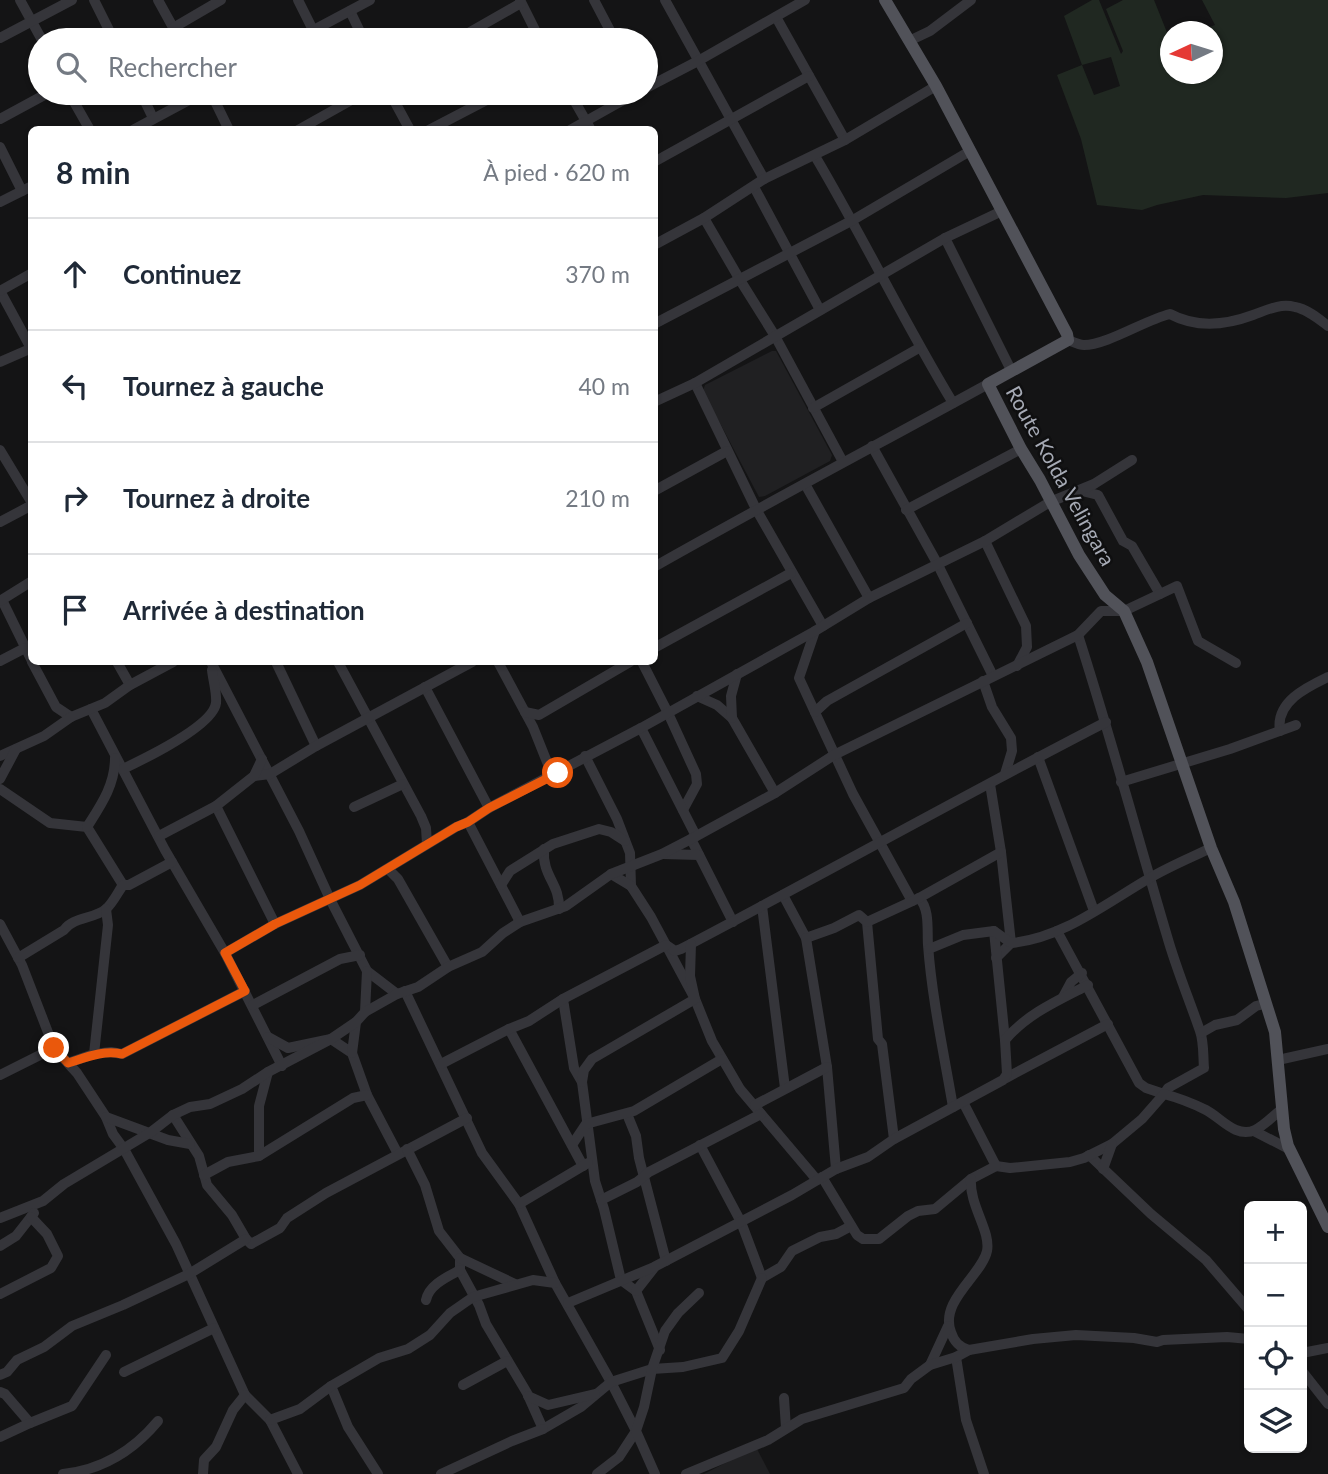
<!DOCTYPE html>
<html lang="fr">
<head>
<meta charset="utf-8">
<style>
  body { margin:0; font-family:Lato,sans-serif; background:#f2f2f3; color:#1f2937 }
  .controls { position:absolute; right:21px; bottom:21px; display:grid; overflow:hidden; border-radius:10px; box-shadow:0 2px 5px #0004 }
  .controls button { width:63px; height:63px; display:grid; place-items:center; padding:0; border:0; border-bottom:2px solid #e0e1e3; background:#fff; color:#1f2937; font:35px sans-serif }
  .compass { position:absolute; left:1160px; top:21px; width:63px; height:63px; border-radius:50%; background:#fff; box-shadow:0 2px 5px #0004; rotate:266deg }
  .stop { position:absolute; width:21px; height:21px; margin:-16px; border:5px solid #ea580c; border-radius:50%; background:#fff }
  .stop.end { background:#ea580c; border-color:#fff; box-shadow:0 2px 7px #0008 }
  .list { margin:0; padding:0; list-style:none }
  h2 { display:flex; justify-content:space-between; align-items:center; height:91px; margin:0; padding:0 28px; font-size:30px }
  h2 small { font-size:23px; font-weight:400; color:#747a83 }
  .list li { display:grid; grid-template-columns:46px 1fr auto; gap:21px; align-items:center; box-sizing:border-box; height:112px; padding:0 28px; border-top:2px solid #e0e1e3 }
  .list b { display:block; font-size:26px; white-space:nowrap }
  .list em { font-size:23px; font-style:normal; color:#747a83 }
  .icon { flex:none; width:38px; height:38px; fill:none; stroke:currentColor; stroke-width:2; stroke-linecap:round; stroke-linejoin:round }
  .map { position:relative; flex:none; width:1328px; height:1474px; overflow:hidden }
  .search { position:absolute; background:#fff; box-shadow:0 2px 5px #0004; left:28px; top:28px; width:630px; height:77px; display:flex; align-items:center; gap:18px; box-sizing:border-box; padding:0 24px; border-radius:38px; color:#747a83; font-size:26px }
  .panel { position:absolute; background:#fff; box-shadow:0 2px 5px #0004; left:28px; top:126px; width:630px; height:539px; border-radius:10px }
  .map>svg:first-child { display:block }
  .built { fill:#202022 }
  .green { fill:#202821; fill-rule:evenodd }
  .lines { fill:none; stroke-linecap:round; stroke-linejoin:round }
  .minor { stroke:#35353a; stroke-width:10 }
  .major { stroke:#515259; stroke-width:12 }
  .route { stroke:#ea580c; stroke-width:9 }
  .labels { text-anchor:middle; stroke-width:5; stroke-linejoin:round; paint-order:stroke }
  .street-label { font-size:21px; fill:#a6aab5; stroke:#0f0f10 }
</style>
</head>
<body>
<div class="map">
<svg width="1328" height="1474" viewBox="0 0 1328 1474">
  <rect width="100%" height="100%" fill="#141415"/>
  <!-- built -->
  <g class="built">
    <polygon points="772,351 776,351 832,455 830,461 765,496 759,497 703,391 705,385"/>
    <polygon points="756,1447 770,1474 704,1474"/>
  </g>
  <!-- green -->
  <path class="green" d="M1092 0H1099L1121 54 1123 51 1106 9 1123 0H1154L1170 40V74H1212V32L1198 31 1215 25 1202 0H1328V193L1286 198 1203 195 1157 205 1142 210 1097 205 1081 139 1057 75 1082 65 1064 16ZM1111 57 1120 86 1094 95 1082 65Z"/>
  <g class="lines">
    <!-- minor -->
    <g class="minor">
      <polyline points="20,0 42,40"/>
      <polyline points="94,0 114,40"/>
      <polyline points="158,0 180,40"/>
      <polyline points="298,0 313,30"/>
      <polyline points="520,0 540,40"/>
      <polyline points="594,0 615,40"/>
      <polyline points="665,0 764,179"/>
      <polyline points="350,11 364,40"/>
      <polyline points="776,17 845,140"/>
      <polyline points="173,28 221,0"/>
      <polyline points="0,38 72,0"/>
      <polyline points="295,40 370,0"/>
      <polyline points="456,40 521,3"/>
      <polyline points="909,41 930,31 971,0"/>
      <polyline points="646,88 698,61 805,0"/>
      <polyline points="69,93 90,130"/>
      <polyline points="141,93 153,118"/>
      <polyline points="211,93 229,130"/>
      <polyline points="390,93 410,130"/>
      <polyline points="570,93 591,130"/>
      <polyline points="0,119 48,93"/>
      <polyline points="133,130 202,93"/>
      <polyline points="298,130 364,93"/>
      <polyline points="429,130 500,93"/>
      <polyline points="570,130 636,93"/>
      <polyline points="0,147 22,191"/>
      <path d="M815 156C863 237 904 322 953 403"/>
      <polyline points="654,162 809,76"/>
      <polyline points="754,187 820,310"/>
      <polyline points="0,202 32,186"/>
      <polyline points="704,218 740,280 775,336 843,462"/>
      <polyline points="945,238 1011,370"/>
      <polyline points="654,245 704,218 764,179 845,140 936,86"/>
      <polyline points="0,291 32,350"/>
      <polyline points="0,291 32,273"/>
      <polyline points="654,324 853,220 970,151"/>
      <path d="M1068 340C1073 342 1079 345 1084 345 1107 345 1145 320 1170 314 1196 328 1226 325 1253 315 1267 310 1280 303 1295 307 1307 309 1319 319 1328 326"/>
      <polyline points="0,362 32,348"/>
      <polyline points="695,383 756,509 823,626"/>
      <polyline points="654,402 695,383 945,238 1002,211"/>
      <polyline points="813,408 919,348"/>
      <polyline points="872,446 937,563 993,676"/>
      <polyline points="0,450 32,503"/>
      <polyline points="805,484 869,598"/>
      <polyline points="654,491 727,451"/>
      <polyline points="1082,491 1098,495 1123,541 1132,546 1160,594"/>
      <polyline points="906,510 1021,449"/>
      <polyline points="0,522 32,505"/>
      <polyline points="985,541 1026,626 1027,647 1017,666"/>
      <path d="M654 567C765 504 877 445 988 384"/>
      <polyline points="2,600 32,661"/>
      <polyline points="0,601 32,581"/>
      <polyline points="815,631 799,678 853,794 912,901"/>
      <polyline points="654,648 791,573"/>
      <polyline points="0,661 25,648"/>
      <polyline points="32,662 56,707 71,717"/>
      <polyline points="117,662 130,685"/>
      <polyline points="211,662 299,831 330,899 367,971 397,994"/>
      <polyline points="276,662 316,746"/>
      <polyline points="338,662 421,816 426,828 427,844"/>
      <polyline points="498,662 533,727 549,767 558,773"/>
      <polyline points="642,662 668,713 696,774 697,784 683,810"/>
      <polyline points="983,681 992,707 1011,738 1012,751 1005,774"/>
      <polyline points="425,687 489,808"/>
      <polyline points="697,696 717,705 732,718 775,793"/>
      <polyline points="91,709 165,850 225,953 282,1066"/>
      <polyline points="525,712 539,715 630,662"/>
      <polyline points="815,712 827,701 967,623"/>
      <polyline points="732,718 731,696 737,674"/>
      <polyline points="641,728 696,836"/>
      <path d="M1280 731C1275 702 1307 687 1328 677"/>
      <polyline points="0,756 44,736 71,717 105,703 130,685 173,662"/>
      <polyline points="585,756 617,819 630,853 631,886"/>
      <polyline points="1038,757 1094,911"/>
      <path d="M123 769C144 759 213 726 216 703 217 693 213 680 212 670"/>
      <polyline points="254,776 270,774 316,746 472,662"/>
      <polyline points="0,779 16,749"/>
      <polyline points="1121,782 1230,749 1296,725"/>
      <polyline points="990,784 1001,852 1011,943 996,958"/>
      <polyline points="0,789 50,823 87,827 123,885"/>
      <polyline points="216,806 275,924"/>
      <polyline points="354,807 403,784"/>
      <polyline points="468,822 520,922"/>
      <path d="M87 827C101 805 115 785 115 758"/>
      <polyline points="159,836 216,806 254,776 262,759"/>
      <polyline points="691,839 733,922"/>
      <path d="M544 849C542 877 560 883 559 909"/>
      <polyline points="663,854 699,855"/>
      <polyline points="388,869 398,879 448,967"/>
      <polyline points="611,874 631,886 651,917 695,999 712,1041 740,1089 817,1180"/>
      <polyline points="501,885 510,871 553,844 599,829 611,832 625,841"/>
      <polyline points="783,895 806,938 834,928 859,915 867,922 878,1039 882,1044 894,1139"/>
      <path d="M919 898C930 909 927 930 928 945 932 999 944 1054 953 1107"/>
      <polyline points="762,906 785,1088"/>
      <polyline points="867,922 919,898 1001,852"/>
      <polyline points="0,924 22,965 54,1048 0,1075"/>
      <polyline points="994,931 1005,1040"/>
      <path d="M1057 931 1139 1083 1146 1088 1164 1094 1168 1088 1204 1068C1203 1056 1204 1042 1200 1031 1189 999 1176 968 1167 936 1137 835 1110 734 1078 635"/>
      <polyline points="806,938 827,1067 836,1169"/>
      <path d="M666 945 675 951 681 949C824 874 964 795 1106 722"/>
      <path d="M929 949 963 935 994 931 1011 943C1061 939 1105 904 1148 879 1168 867 1190 858 1211 848"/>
      <polyline points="225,953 275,924 360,885 456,827 468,822 489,808 641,728 815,631 869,598 985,541 1050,502 1094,484 1132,460"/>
      <path d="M18 958 64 930C73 917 94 919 106 909 113 903 118 892 123 885H129L172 862"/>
      <polyline points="405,991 482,1153 519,1204 555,1283 611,1382 636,1431 619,1457 597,1474"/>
      <polyline points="1063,997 1071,982 1082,973"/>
      <polyline points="563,999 574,1068 582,1082 595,1181 604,1209 621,1280 636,1291 660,1350"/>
      <polyline points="253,1005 340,959 360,955"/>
      <polyline points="365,1012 367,971"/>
      <polyline points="509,1029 583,1166"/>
      <polyline points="1201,1033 1215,1025 1237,1020 1256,1006 1264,1004"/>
      <polyline points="268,1037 288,1048 331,1039 352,1053 367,1095 398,1154"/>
      <polyline points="54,1048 77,1073 106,1117 113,1134 124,1149 176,1244 245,1395 270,1420 298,1474"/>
      <polyline points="352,1053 356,1022"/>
      <polyline points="94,1054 111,1052 122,1054 245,991"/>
      <polyline points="1278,1060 1328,1049"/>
      <polyline points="68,1063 94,1054 108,925 106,909"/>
      <polyline points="441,1064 509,1029 529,1021 563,999 666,945"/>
      <polyline points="1006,1078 1108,1024"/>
      <polyline points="582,1082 584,1070 592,1059 695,999 690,976 691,944"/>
      <polyline points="755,1105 827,1067"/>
      <polyline points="627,1114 636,1136 639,1158 666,1261"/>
      <polyline points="173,1115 199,1156 207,1185 232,1215 246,1239 251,1244 280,1228 287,1218 326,1193 467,1118"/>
      <polyline points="106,1117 168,1140 190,1144"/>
      <polyline points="1254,1131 1289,1149"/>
      <polyline points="572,1145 586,1124 634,1111 722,1059"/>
      <polyline points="700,1145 741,1222 762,1278 781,1267 792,1251 820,1237 836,1234 851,1226"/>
      <polyline points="407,1149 425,1185 439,1231 460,1258 460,1270 479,1305 486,1324 527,1393 543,1429 581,1407 611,1382 652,1369 683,1367 722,1358 739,1331 762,1278"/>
      <polyline points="1089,1155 1151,1214 1206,1260 1249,1310"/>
      <polyline points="259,1156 259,1106 268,1072"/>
      <path d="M996 1166 1010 1168 1070 1162 1084 1158 1112 1144 1142 1119 1164 1094C1179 1098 1192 1103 1206 1110 1220 1117 1236 1139 1255 1130 1265 1125 1274 1115 1282 1109"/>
      <polyline points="1103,1169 1112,1144"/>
      <polyline points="204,1175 228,1162 259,1156 353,1098 367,1095"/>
      <polyline points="822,1177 857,1235 863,1239 879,1239 908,1216 918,1211 935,1209 971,1179 996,1166 963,1102"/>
      <polyline points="601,1200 637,1182 649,1172 761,1114"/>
      <polyline points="519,1204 588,1163"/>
      <polyline points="0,1218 43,1201 64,1184 151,1132 173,1115 190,1107 210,1104 242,1089 268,1072 331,1039 356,1022 365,1012 397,994 418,987 448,967 482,952 503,933 520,922 566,906 611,874 662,854 691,839 775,793 834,755 1078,635 1101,611 1124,611 1177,586 1198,641 1236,663"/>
      <polyline points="0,1246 16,1236 34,1213"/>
      <polyline points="460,1258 515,1284"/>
      <polyline points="636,1291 654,1268"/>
      <polyline points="0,1294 51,1268 58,1256 47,1234 31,1217"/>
      <path d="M426 1300C429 1285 447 1277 460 1270"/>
      <path d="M568 1303 654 1267 792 1195 836 1169 868 1157 894 1139 1003 1080 1007 1074 1005 1040C1027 1014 1057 1001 1088 985"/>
      <path d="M969 1350C959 1347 954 1342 951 1332 939 1301 982 1275 987 1251 991 1231 969 1205 971 1179"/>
      <polyline points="1302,1353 1328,1348"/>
      <polyline points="956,1357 966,1420 984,1474"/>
      <polyline points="930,1365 948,1326"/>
      <polyline points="1302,1371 1328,1404"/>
      <polyline points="124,1372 214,1328"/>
      <polyline points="0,1375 7,1372 17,1360 44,1347 72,1326 123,1305 189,1274 246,1239"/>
      <polyline points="463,1385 507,1361"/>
      <polyline points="331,1386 348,1427 378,1474"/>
      <polyline points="0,1392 5,1394 30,1423 72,1406 106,1355"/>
      <polyline points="528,1396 548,1405 595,1394"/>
      <polyline points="784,1398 786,1428"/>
      <polyline points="270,1420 300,1409 331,1386 379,1358 408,1349 430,1335 450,1313 473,1297 533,1280 555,1283"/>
      <polyline points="0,1437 30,1423"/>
      <path d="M63 1474C102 1470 133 1451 158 1421"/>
      <polyline points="203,1474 204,1460 216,1447 233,1410 245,1395"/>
      <polyline points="441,1474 512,1441 543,1429"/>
      <polyline points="655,1474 636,1431 644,1407 652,1369 665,1331 678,1313 699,1293"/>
      <polyline points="686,1474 768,1440 802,1419 904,1388 911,1379 930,1365 956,1357 969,1350 1033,1339 1076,1335 1134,1338 1157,1342 1163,1340 1227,1337 1249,1339"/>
    </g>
    <!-- major -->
    <polyline class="major" points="885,0 936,86 1067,334 1068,340 988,384 1021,449 1040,480 1079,555 1105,595 1124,611 1147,662 1211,848 1234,902 1275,1032 1284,1129 1288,1146 1328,1227"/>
  </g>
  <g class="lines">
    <!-- route -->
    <path class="route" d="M54 1048 68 1063C87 1057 103 1050 122 1054L245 991 225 953 275 924 360 885 456 827 468 822 489 808 558 773"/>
  </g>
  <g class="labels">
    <!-- street labels -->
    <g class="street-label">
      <text transform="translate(1060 476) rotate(61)" y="7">Route Kolda Velingara</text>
    </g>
  </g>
</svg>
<div class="controls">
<button>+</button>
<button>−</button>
<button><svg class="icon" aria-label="locate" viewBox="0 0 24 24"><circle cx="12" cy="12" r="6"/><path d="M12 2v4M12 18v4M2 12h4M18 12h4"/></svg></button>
<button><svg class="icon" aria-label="layers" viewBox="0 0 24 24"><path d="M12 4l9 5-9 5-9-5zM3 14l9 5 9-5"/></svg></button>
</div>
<svg class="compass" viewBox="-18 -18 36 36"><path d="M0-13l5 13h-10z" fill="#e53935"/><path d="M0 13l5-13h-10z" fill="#747a83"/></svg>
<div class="stop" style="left:558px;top:773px"></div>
<div class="stop end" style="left:54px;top:1048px"></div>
<div class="search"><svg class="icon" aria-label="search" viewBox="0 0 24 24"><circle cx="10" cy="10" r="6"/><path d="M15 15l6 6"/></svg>Rechercher</div>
<section class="panel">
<h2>8 min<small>À pied · 620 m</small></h2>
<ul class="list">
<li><svg class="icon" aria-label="ahead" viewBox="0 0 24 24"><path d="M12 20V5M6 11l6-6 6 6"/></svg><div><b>Continuez</b></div><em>370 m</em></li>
<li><svg class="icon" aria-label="left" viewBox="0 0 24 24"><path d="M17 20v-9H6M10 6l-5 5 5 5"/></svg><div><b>Tournez à gauche</b></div><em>40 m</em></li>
<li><svg class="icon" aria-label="right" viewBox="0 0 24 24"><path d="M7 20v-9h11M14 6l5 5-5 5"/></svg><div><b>Tournez à droite</b></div><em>210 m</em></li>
<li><svg class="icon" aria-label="arrive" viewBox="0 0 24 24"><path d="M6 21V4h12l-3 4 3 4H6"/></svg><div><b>Arrivée à destination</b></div></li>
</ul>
</section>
</div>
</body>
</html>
